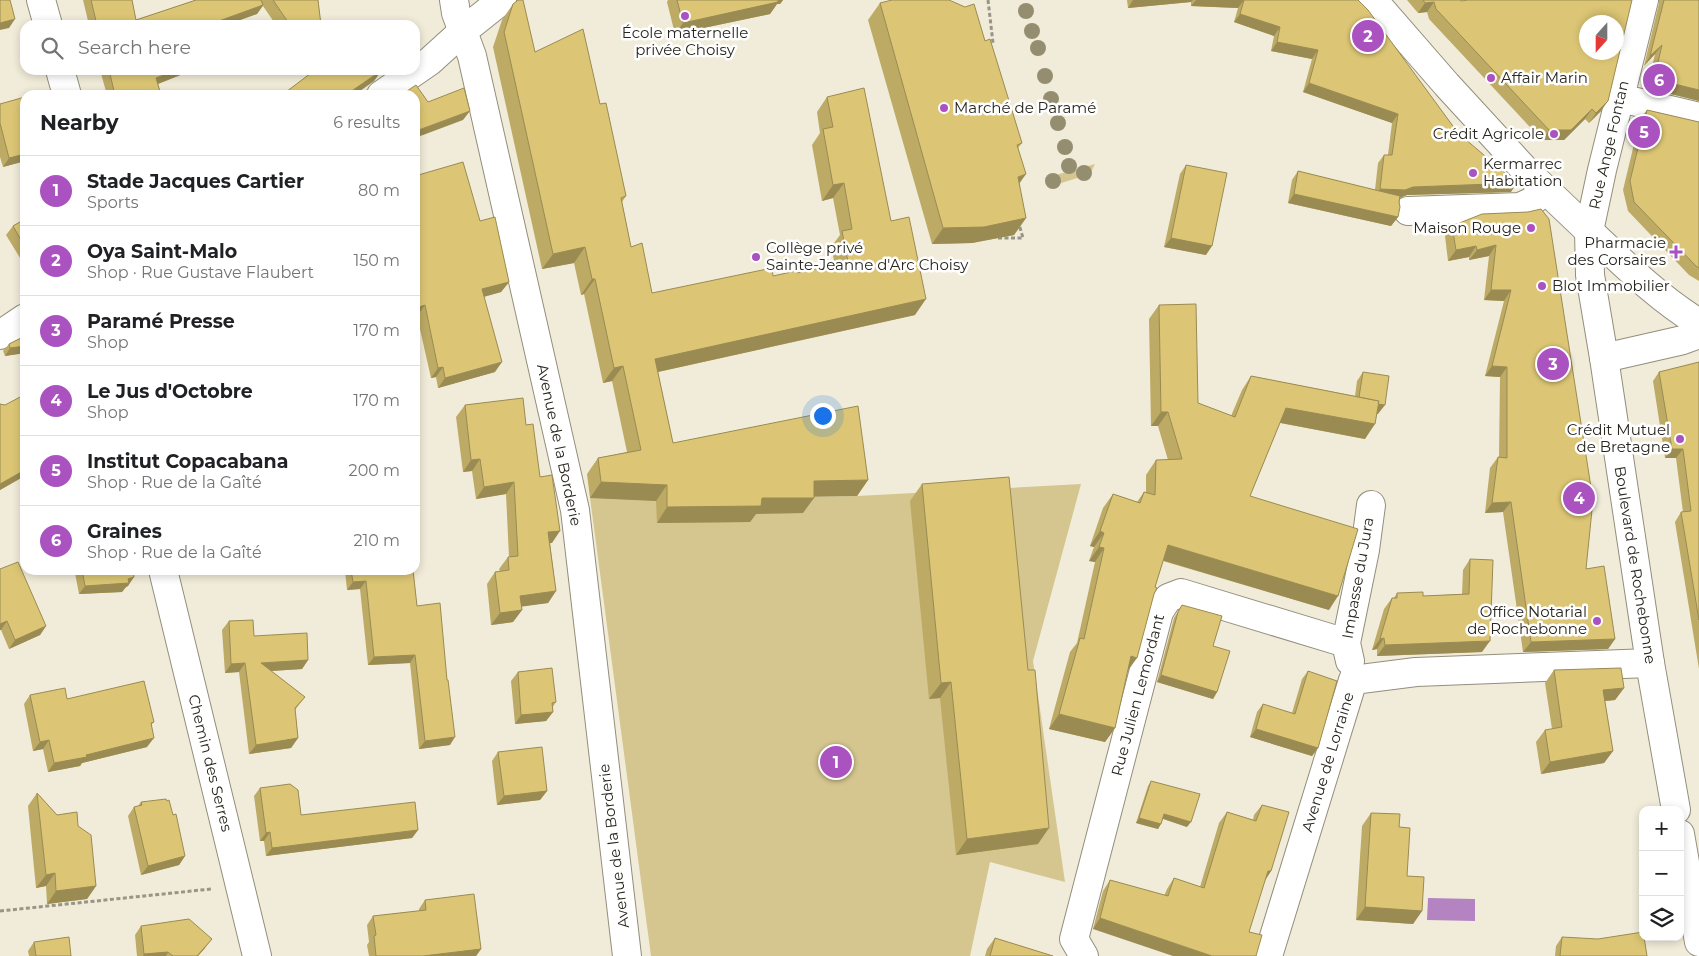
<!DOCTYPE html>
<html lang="en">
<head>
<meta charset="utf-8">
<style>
  body { margin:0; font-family:Montserrat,sans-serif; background:#f6f6f6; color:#202124 }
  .controls { position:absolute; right:15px; bottom:15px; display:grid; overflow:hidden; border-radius:10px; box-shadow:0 2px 8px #0003 }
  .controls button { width:45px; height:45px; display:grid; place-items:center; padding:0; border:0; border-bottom:1px solid #e0e0e0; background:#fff; color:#202124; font:25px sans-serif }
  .compass { position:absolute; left:1579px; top:15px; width:45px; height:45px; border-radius:50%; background:#fff; box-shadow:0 2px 8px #0003; rotate:201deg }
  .you { position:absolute; left:822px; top:415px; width:18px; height:18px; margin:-12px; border:4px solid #fff; border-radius:50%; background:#1a73e8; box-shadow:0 0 0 8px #1a73e833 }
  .badge { display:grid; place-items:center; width:32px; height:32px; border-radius:50%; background:#a952c0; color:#fff; font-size:16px; font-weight:700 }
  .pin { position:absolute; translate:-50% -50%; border:2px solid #fff; box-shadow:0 1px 5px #0006 }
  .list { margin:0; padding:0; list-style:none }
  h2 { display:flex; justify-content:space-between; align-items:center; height:65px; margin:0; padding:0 20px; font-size:21px }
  h2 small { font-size:16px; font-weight:400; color:#757577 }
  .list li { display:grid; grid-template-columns:32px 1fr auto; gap:15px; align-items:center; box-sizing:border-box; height:70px; padding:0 20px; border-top:1px solid #e0e0e0 }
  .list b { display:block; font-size:19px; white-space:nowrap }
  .list p { margin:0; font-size:16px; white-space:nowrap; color:#757577 }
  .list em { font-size:16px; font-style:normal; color:#757577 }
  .icon { flex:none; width:28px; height:28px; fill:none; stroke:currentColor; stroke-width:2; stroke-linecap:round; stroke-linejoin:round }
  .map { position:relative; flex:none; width:1699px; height:956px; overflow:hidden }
  .search { position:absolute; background:#fff; box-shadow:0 2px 8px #0003; left:20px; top:20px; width:400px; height:55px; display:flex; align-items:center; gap:12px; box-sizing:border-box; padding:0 18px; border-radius:15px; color:#757577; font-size:19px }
  .panel { position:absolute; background:#fff; box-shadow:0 2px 8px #0003; left:20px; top:90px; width:400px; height:485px; border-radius:15px }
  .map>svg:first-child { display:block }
  .green { fill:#d5c68f }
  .water { fill:#b484c2 }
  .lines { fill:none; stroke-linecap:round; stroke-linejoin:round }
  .street-casing { stroke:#938e7c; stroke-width:30 }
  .secondary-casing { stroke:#938e7c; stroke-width:30 }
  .path { stroke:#989486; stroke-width:3; stroke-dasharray:4 2.5; stroke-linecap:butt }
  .street { stroke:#fff; stroke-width:28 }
  .secondary { stroke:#fff; stroke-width:28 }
  .tree { fill:#948d70 }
  .wall { fill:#bdaa65 }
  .shaded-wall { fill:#9a8b52 }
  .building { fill:#dcc675; stroke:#9a8b52; fill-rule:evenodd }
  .poi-dot { fill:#a952c0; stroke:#fff; stroke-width:2 }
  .labels { text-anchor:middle; stroke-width:5; stroke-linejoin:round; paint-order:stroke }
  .poi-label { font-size:15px; fill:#28261f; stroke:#fff; text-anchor:start }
  .street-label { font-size:15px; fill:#28261f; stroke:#fff }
</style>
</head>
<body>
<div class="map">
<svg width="1699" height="956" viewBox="0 0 1699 956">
  <rect width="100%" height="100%" fill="#f1ecd9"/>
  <!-- green -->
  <g class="green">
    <polygon points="1095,164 1090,174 1055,185 1045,178"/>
    <polygon points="1081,484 1033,661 1065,882 990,862 970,956 651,956 590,498 656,501 857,496"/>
  </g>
  <!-- water -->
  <polygon class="water" points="1428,898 1475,899 1475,921 1427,920"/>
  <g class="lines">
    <!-- street casing -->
    <g class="street-casing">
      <g id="street">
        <polyline points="41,0 48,25"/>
        <polyline points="454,0 456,13 472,56 575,510 627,956"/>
        <polyline points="1373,0 1447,85 1526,171 1589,231"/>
        <polyline points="60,70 67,95"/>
        <polyline points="1620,98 1699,117"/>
        <polyline points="1408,211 1520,207 1531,202 1546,190"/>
        <polyline points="1589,231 1602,170 1644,0"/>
        <polyline points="163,570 257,956"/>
        <polyline points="1350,661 1346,643 1365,550 1371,505"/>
        <polyline points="1084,956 1074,939 1159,612 1168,598 1181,593 1346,643"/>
        <polyline points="1268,956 1353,680 1416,672 1650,663"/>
      </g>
    </g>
    <!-- secondary casing -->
    <g class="secondary-casing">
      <g id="secondary">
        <polyline points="381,95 430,61 463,31 502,0"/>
        <polyline points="1589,231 1590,275 1604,358 1650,663 1676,810"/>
        <path d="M1589 231C1624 264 1658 298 1699 323"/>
        <polyline points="0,335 25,318"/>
        <polyline points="1604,358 1683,340 1699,334"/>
        <polyline points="1680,834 1699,942"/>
      </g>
    </g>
    <!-- path -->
    <g class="path">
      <polyline points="988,0 993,43 988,45"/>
      <polyline points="998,238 1023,238 1019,224"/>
      <polyline points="0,911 211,889"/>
    </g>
    <!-- street -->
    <use href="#street" class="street"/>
    <!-- secondary -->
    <use href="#secondary" class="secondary"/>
  </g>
  <!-- trees -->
  <g class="tree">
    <circle cx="1026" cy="11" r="8"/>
    <circle cx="1032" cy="31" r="8"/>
    <circle cx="1038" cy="48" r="8"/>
    <circle cx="1045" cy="76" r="8"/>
    <circle cx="1051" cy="99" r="8"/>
    <circle cx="1058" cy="123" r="8"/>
    <circle cx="1065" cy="147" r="8"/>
    <circle cx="1069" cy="166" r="8"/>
    <circle cx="1084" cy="173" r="8"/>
    <circle cx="1053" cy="181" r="8"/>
  </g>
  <!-- wall -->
  <g class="wall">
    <polygon points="83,0 132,0 136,20 196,0 318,0 321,25 276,25 263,6 257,14 226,25 89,25"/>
    <polygon points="668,0 783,0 780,4 777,4 770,14 675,34 667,2"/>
    <polygon points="1127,0 1358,0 1458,133 1511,192 1407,195 1400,198 1398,217 1391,226 1288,203 1292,180 1298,171 1375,190 1378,163 1384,155 1388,155 1392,123 1303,92 1312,59 1271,51 1274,36 1234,22 1238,8 1191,6 1191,2 1128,8"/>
    <polygon points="1407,0 1461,0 1601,111 1589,123 1585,119 1564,140 1542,140 1429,19 1427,12 1418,13"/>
    <polygon points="1659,0 1699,0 1699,101 1647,88 1655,54 1644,66 1659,3"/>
    <polygon points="880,3 985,41 1022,143 1018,148 1019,183 1026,218 1014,235 972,243 932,244 868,20"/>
    <polygon points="513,4 535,52 600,104 626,196 622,202 631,247 652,293 797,273 835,265 831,247 840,235 833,198 822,201 812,145 820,133 817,112 827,97 891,221 915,315 658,372 673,443 868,480 857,496 814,496 803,513 756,514 750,522 657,523 656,501 590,498 587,474 598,458 627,452 612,381 603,383 584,294 581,295 574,263 542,269 493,47 502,20"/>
    <polygon points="100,70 193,70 158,84 161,95 107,95"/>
    <polygon points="307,70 381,70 374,81 354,95 282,95 310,74"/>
    <polygon points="25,97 25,161 3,167 0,157 0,104"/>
    <polygon points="1647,110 1699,122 1699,281 1689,275 1628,211 1623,190 1640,119"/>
    <polygon points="1186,165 1206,255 1164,247 1180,174"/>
    <polygon points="415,176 480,221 509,282 501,292 484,297 495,372 438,388 436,377 431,378 417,316 415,316"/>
    <polygon points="1528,212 1586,569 1615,639 1608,649 1523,652 1503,512 1485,513 1490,468 1498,457 1499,458 1500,377 1485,376 1504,301 1484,300 1489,256 1469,260 1469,257 1448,261 1445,236 1452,226"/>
    <polygon points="25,219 25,266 6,235 13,226"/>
    <polygon points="1159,305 1198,403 1231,416 1242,390 1251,376 1355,396 1357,381 1363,372 1378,414 1377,414 1365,439 1280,423 1250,496 1329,610 1163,561 1155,587 1154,594 1127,672 1115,728 1105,742 1049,729 1070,652 1077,643 1095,562 1089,561 1094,547 1090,546 1103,508 1113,494 1137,502 1144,492 1146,492 1146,475 1156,460 1168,460 1158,426 1151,426 1149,319"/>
    <polygon points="25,336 25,353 5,356 3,351 9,344"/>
    <polygon points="1699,362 1699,669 1675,522 1681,512 1683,512 1676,458 1665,458 1653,381 1659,372"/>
    <polygon points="25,401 25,487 21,478 0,490 0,404 5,405"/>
    <polygon points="465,405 526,425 540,477 552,543 550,543 556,591 548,603 521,606 522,610 513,622 491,625 487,584 495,572 500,571 499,569 508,557 509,557 506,494 476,499 472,471 463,472 456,417"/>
    <polygon points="922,484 1038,844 956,855 940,698 929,699 910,501"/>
    <polygon points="1470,559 1482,652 1377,656 1377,649 1372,650 1384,609 1392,598 1394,598 1397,593 1423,596 1462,594 1463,570"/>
    <polygon points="0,569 46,626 40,635 9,649 1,630 0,630"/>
    <polygon points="77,570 133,570 128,586 126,587 122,592 79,594 75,573"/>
    <polygon points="345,570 413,570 417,606 450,745 419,749 410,663 368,665 360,589 347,590"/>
    <polygon points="1182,605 1213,646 1217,692 1213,699 1157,682 1174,618"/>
    <polygon points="229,621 254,636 308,660 302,669 271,671 305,697 295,710 298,738 291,748 249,754 239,672 225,673 222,630"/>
    <polygon points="1554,670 1624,688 1615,700 1605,701 1613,751 1604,763 1541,774 1536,742 1545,730 1552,729 1545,683"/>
    <polygon points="1308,671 1318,748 1312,756 1250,737 1257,712 1263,704 1292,713 1302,679"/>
    <polygon points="518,672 556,702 552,708 553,712 546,721 515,724 511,681"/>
    <polygon points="30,695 67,699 154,722 151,725 147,747 82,763 80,766 48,772 43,749 33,751 24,704"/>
    <polygon points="498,752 547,791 540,800 497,805 492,761"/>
    <polygon points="1151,781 1187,827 1163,819 1158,829 1136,823 1148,786"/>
    <polygon points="260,788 301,815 418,830 412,838 266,856 264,841 260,841 254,796"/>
    <polygon points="37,793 57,815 78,826 96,886 87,899 47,904 46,886 36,888 28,806"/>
    <polygon points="141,802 185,856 179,865 141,875 128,816 134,807 138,806"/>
    <polygon points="1262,805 1271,871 1265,880 1093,929 1103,891 1110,880 1164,896 1167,889 1174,878 1200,887 1219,823 1227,812 1253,820 1254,815"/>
    <polygon points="1371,813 1407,876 1422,911 1413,924 1356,920 1362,826"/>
    <polygon points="425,900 481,949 476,956 369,956 367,945 369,942 367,925 373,916 419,911 419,909"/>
    <polygon points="141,926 205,948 198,956 137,956 135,935"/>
    <polygon points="1562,937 1647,956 1555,956 1556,946"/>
    <polygon points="995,938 1053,956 985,956 987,949"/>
    <polygon points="34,942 71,956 29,956 28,951"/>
  </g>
  <!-- shaded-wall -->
  <g class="shaded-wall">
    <polygon points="773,0 783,0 780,4 777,4 770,14 675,34 683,23"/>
    <polygon points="1133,0 1193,0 1191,2 1128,8"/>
    <polygon points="1196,0 1244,0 1238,8 1191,6"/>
    <polygon points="1434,2 1427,12 1418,13 1425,3"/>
    <polygon points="263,5 257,14 226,25 208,25"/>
    <polygon points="1240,14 1280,27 1274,36 1234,22"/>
    <polygon points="15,19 9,28 0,30 0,23"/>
    <polygon points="1277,42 1318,50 1312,59 1271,51"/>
    <polygon points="1662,45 1655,54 1644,66 1650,56"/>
    <polygon points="177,70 193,70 150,87 156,78"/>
    <polygon points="382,70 374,81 354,95 346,95"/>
    <polygon points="1654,79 1699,90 1699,101 1647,88"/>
    <polygon points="1309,83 1398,114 1392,123 1303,92"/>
    <polygon points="1608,101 1601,111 1589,123 1596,113"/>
    <polygon points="1592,109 1585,119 1564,140 1542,140 1549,130"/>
    <polygon points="470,111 463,120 415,138 416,131"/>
    <polygon points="25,154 25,161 3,167 9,158"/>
    <polygon points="1026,174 1014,191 1018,177"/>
    <polygon points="844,183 833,198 822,201 833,185"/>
    <polygon points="1517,183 1511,192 1407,195 1399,198 1374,197 1380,189 1413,187"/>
    <polygon points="1294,194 1398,217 1391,226 1288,203"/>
    <polygon points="1026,218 1014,235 972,243 932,244 943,228"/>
    <polygon points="1171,238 1212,246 1206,255 1164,247"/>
    <polygon points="1496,245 1489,256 1469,260 1477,250"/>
    <polygon points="1476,246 1469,257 1448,261 1456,250"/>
    <polygon points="585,247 574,263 542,269 553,254"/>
    <polygon points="592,279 595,279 584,294 581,295"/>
    <polygon points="509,282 501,292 475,299 482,289"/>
    <polygon points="1491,290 1511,290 1504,301 1484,300"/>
    <polygon points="926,299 915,315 644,375 655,359"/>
    <polygon points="425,305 417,316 415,316 415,312 419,307"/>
    <polygon points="25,346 25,353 5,356 10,348"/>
    <polygon points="502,362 495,372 438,388 445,378"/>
    <polygon points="623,366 612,381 603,383 614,368"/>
    <polygon points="1492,366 1507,367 1500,377 1485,376"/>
    <polygon points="443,367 436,377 431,378 438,368"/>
    <polygon points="1359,400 1385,405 1378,414 1353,409"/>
    <polygon points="1286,408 1375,424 1365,439 1276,422"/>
    <polygon points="1161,412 1168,412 1158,426 1151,426"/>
    <polygon points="1672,449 1683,449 1676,458 1665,458"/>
    <polygon points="480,459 472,471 463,472 471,460"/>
    <polygon points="25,470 25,473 21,478 0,490 0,484"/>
    <polygon points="868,480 857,496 804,497 814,481"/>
    <polygon points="514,482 506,494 476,499 484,487"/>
    <polygon points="601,482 667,485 656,501 590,498"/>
    <polygon points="762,498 814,498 803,513 756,514 750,522 657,523 667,507"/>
    <polygon points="1511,502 1503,512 1485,513 1492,503"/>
    <polygon points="560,531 552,543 540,544 548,532"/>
    <polygon points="1100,531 1104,533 1094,547 1090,546"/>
    <polygon points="1168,545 1338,596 1329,610 1158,559"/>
    <polygon points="1099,547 1104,548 1095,562 1089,561"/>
    <polygon points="134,577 128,586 126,587 122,592 79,594 85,586"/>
    <polygon points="366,581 360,589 347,590 353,582"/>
    <polygon points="556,591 548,603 512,608 520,596"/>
    <polygon points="522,610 513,622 491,625 500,613"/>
    <polygon points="7,621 1,630 0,630 0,624"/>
    <polygon points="46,626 40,635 9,649 15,640"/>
    <polygon points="1384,638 1377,649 1372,650 1380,639"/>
    <polygon points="1615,639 1608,649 1523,652 1531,642"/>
    <polygon points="1490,641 1482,652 1377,656 1385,645"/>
    <polygon points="415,655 410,663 368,665 374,657"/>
    <polygon points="1131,656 1137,658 1127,672"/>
    <polygon points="308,660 302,669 255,672 261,663"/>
    <polygon points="245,663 239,672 225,673 231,664"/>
    <polygon points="1161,675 1217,692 1213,699 1157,682"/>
    <polygon points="951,682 940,698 929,699 941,683"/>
    <polygon points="1624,688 1615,700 1595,702 1603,690"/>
    <polygon points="553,712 546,721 515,724 521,715"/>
    <polygon points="1059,714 1115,728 1105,742 1049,729"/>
    <polygon points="1256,729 1318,748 1312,756 1250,737"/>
    <polygon points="455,737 450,745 419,749 425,741"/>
    <polygon points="154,738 147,747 82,763 80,766 48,772 54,763"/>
    <polygon points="298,738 291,748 249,754 256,745"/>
    <polygon points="49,740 43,749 33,751 40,742"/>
    <polygon points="1613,751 1604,763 1541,774 1550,762"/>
    <polygon points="547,791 540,800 497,805 504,796"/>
    <polygon points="1164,814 1191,822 1187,827 1161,818"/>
    <polygon points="1139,818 1161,824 1158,829 1136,823"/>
    <polygon points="1049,828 1038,844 956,855 967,839"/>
    <polygon points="418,830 412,838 266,856 272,848"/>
    <polygon points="270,832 264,841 260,841 266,833"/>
    <polygon points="185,856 179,865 141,875 148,866"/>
    <polygon points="1268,871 1271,871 1264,882"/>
    <polygon points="55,873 46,886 36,888 46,875"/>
    <polygon points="96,886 87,899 47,904 56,891"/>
    <polygon points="1365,907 1422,911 1413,924 1356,920"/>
    <polygon points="1100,918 1212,956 1173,956 1093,929"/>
    <polygon points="212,939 205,948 198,956 197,956"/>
    <polygon points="481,949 476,956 423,956"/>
    <polygon points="168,952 166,956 143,956 144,954"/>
  </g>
  <!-- building -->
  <g class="building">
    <polygon points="0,0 10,0 15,19 0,23"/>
    <polygon points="91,0 132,0 136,20 196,0 261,0 263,5 208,25 97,25"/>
    <polygon points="273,0 318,0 321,25 290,25"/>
    <polygon points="518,0 523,0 535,52 583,29 600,104 606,103 626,196 621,198 631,247 642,243 652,293 772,268 773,276 796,271 797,273 848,262 842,231 852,229 844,183 833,185 823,129 833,127 827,97 864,88 891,221 909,217 926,299 655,359 673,443 858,406 868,480 814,481 814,498 762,498 761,506 667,507 667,485 601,482 598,458 641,450 623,366 614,368 595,279 592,279 585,247 553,254 504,32 513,4"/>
    <polygon points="677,0 778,0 778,2 683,23"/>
    <polygon points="892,0 949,0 965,7 974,4 985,41 990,39 1022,143 1017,145 1026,174 1018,177 1026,218 984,227 943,228 880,3"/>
    <polygon points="1244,0 1358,0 1368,10 1458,133 1517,183 1413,187 1405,190 1380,189 1384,155 1392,155 1398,114 1309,83 1318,50 1277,42 1280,27 1240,14"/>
    <path d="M1423 0H1461V1L1468 0H1632L1608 101 1596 113 1592 109 1571 130H1549L1436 9 1434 2 1425 3ZM1586 22H1616V52H1586Z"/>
    <polygon points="1664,0 1699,0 1699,90 1654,79 1662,45 1650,56"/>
    <polygon points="109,70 177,70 156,78 161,95 115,95"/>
    <polygon points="315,70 382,70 346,95 282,95"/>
    <polygon points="416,85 428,102 464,88 470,111 416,131 415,95 401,95"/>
    <polygon points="25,97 25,154 9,158 0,123 0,104"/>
    <polygon points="1647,110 1699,122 1699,268 1696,266 1634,202 1630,181"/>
    <polygon points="463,162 480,221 495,217 509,282 482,289 502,362 445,378 443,367 438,368 425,305 419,307 415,294 415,176"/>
    <polygon points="1186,165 1227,173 1212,246 1171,238"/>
    <polygon points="1298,171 1400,196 1399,202 1400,207 1398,217 1294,194"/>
    <polygon points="1541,209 1549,219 1593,500 1586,569 1604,566 1615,639 1531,642 1511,502 1492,503 1498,457 1507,458 1507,367 1492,366 1511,290 1491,290 1496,245 1477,250 1476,246 1456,250 1452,226 1482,214 1528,212"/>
    <polygon points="25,219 25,247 13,226"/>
    <polygon points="1196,304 1198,403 1235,417 1251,376 1379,401 1375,424 1286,408 1250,496 1358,529 1338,596 1168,545 1155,587 1157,588 1154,594 1137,658 1131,656 1115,728 1059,714 1080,638 1084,639 1104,548 1099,547 1104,533 1100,531 1113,494 1140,503 1144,492 1155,495 1156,460 1182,459 1168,412 1161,412 1159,305"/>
    <polygon points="25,336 25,346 10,348 9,344"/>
    <polygon points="1699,362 1699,620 1681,512 1691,511 1683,449 1672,449 1659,372"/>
    <polygon points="1363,372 1389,376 1385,405 1378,404 1379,401 1359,397"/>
    <polygon points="22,396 24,401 25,401 25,470 0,484 0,404 5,405"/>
    <polygon points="523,398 526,425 533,424 540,477 552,475 560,531 548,532 556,591 520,596 522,610 500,613 495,572 509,570 508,557 518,556 514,482 484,487 480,459 471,460 465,405"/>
    <polygon points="1009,477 1028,670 1035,670 1049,828 967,839 951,682 941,683 922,484"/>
    <polygon points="1470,559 1493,560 1490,641 1385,645 1384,638 1380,639 1392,598 1397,598 1397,593 1423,592 1423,596 1469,594"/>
    <polygon points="18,562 46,626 15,640 7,621 0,624 0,569"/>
    <polygon points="82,570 133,570 134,577 128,579 129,583 85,586"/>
    <polygon points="351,570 413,570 417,606 440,603 447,680 448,680 455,737 425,741 415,655 374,657 366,581 353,582"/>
    <polygon points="1182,605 1222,616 1213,646 1230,651 1217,692 1161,675 1178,612"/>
    <polygon points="253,620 254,636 307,633 308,660 261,663 305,697 295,708 298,738 256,745 245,663 231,664 229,621"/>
    <polygon points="552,668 556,702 552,703 553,712 521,715 518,672"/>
    <polygon points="1621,668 1624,688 1603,690 1613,751 1550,762 1545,730 1562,727 1554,670"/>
    <polygon points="1308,671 1337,681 1318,748 1256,729 1263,704 1295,714"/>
    <polygon points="144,681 154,722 151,723 154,738 86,755 87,757 54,763 49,740 40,742 30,695 65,688 67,699"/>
    <polygon points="542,747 547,791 504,796 498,752"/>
    <polygon points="1151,781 1200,794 1191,822 1164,814 1161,824 1139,818"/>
    <polygon points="290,784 298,790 301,815 415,802 418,830 272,848 270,832 266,833 260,788"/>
    <polygon points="37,793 57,815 77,812 78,826 91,835 96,886 56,891 55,873 46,875"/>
    <polygon points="166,799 167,801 169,800 173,815 176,814 185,856 148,866 134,807 142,805 141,802"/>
    <polygon points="1262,805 1289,812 1271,871 1268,871 1249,932 1262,935 1256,956 1212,956 1100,918 1110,880 1168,896 1174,878 1204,888 1227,812 1256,821"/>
    <polygon points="1371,813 1400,814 1399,827 1410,828 1407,876 1424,877 1422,911 1365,907"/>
    <polygon points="474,894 481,949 423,956 376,956 374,936 376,935 373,916 426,910 425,900"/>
    <polygon points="189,919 212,939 197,956 173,956 168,952 144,954 141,926"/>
    <polygon points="1643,932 1643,937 1644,937 1647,956 1560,956 1562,937 1598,939"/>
    <polygon points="69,937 71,956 36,956 34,942"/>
    <polygon points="995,938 1053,956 990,956"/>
  </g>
  <!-- markers -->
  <g class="poi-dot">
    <circle cx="685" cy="16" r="5"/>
    <circle cx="1491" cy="78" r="5"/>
    <circle cx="944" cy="108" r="5"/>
    <circle cx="1554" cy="134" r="5"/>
    <circle cx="1473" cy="173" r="5"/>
    <circle cx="1531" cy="228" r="5"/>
    <path d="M1673.5 244.5h5v5h5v5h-5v5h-5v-5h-5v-5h5z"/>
    <circle cx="756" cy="257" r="5"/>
    <circle cx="1542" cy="286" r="5"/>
    <circle cx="1680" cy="439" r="5"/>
    <circle cx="1597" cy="621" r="5"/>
  </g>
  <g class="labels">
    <!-- poi labels -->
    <g class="poi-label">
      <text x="685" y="38" text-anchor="middle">École maternelle<tspan x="685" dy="17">privée Choisy</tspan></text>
      <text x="1501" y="83">Affair Marin</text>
      <text x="954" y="113">Marché de Paramé</text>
      <text x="1544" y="139" text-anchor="end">Crédit Agricole</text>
      <text x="1483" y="169">Kermarrec<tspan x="1483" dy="17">Habitation</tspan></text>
      <text x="1521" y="233" text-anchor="end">Maison Rouge</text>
      <text x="1666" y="248" text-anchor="end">Pharmacie<tspan x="1666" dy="17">des Corsaires</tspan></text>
      <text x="766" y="253">Collège privé<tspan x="766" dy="17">Sainte-Jeanne d'Arc Choisy</tspan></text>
      <text x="1552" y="291">Blot Immobilier</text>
      <text x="1670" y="435" text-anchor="end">Crédit Mutuel<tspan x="1670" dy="17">de Bretagne</tspan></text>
      <text x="1587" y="617" text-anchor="end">Office Notarial<tspan x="1587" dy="17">de Rochebonne</tspan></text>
    </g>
    <!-- street labels -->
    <g class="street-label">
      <text transform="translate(1609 145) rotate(-77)" y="5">Rue Ange Fontan</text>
      <text transform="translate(559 445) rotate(78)" y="5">Avenue de la Borderie</text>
      <text transform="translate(1635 565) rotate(81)" y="5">Boulevard de Rochebonne</text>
      <text transform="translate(1358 578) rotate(-80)" y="5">Impasse du Jura</text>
      <text transform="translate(1138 695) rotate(-75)" y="5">Rue Julien Lemordant</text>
      <text transform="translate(1328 762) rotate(-73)" y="5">Avenue de Lorraine</text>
      <text transform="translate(210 763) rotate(76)" y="5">Chemin des Serres</text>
      <text transform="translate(614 846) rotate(-97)" y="5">Avenue de la Borderie</text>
    </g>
  </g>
</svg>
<div class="controls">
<button>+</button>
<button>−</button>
<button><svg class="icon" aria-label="layers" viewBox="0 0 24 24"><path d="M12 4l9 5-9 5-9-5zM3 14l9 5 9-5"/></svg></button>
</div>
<svg class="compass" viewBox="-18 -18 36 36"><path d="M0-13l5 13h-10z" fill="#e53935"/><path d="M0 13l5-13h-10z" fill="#757577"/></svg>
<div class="you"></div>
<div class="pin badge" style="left:836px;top:762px">1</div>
<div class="pin badge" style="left:1368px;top:36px">2</div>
<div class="pin badge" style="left:1553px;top:364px">3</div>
<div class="pin badge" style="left:1579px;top:498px">4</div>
<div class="pin badge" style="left:1644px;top:132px">5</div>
<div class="pin badge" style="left:1659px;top:80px">6</div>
<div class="search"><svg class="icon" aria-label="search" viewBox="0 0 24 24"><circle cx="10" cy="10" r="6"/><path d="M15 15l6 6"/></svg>Search here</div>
<section class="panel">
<h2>Nearby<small>6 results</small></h2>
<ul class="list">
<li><span class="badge">1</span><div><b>Stade Jacques Cartier</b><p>Sports</p></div><em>80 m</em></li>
<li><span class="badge">2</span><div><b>Oya Saint-Malo</b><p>Shop · Rue Gustave Flaubert</p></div><em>150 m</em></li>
<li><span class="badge">3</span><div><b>Paramé Presse</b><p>Shop</p></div><em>170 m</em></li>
<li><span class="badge">4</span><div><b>Le Jus d'Octobre</b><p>Shop</p></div><em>170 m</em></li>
<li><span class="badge">5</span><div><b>Institut Copacabana</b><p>Shop · Rue de la Gaîté</p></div><em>200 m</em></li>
<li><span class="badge">6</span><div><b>Graines</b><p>Shop · Rue de la Gaîté</p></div><em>210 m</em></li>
</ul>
</section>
</div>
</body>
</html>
